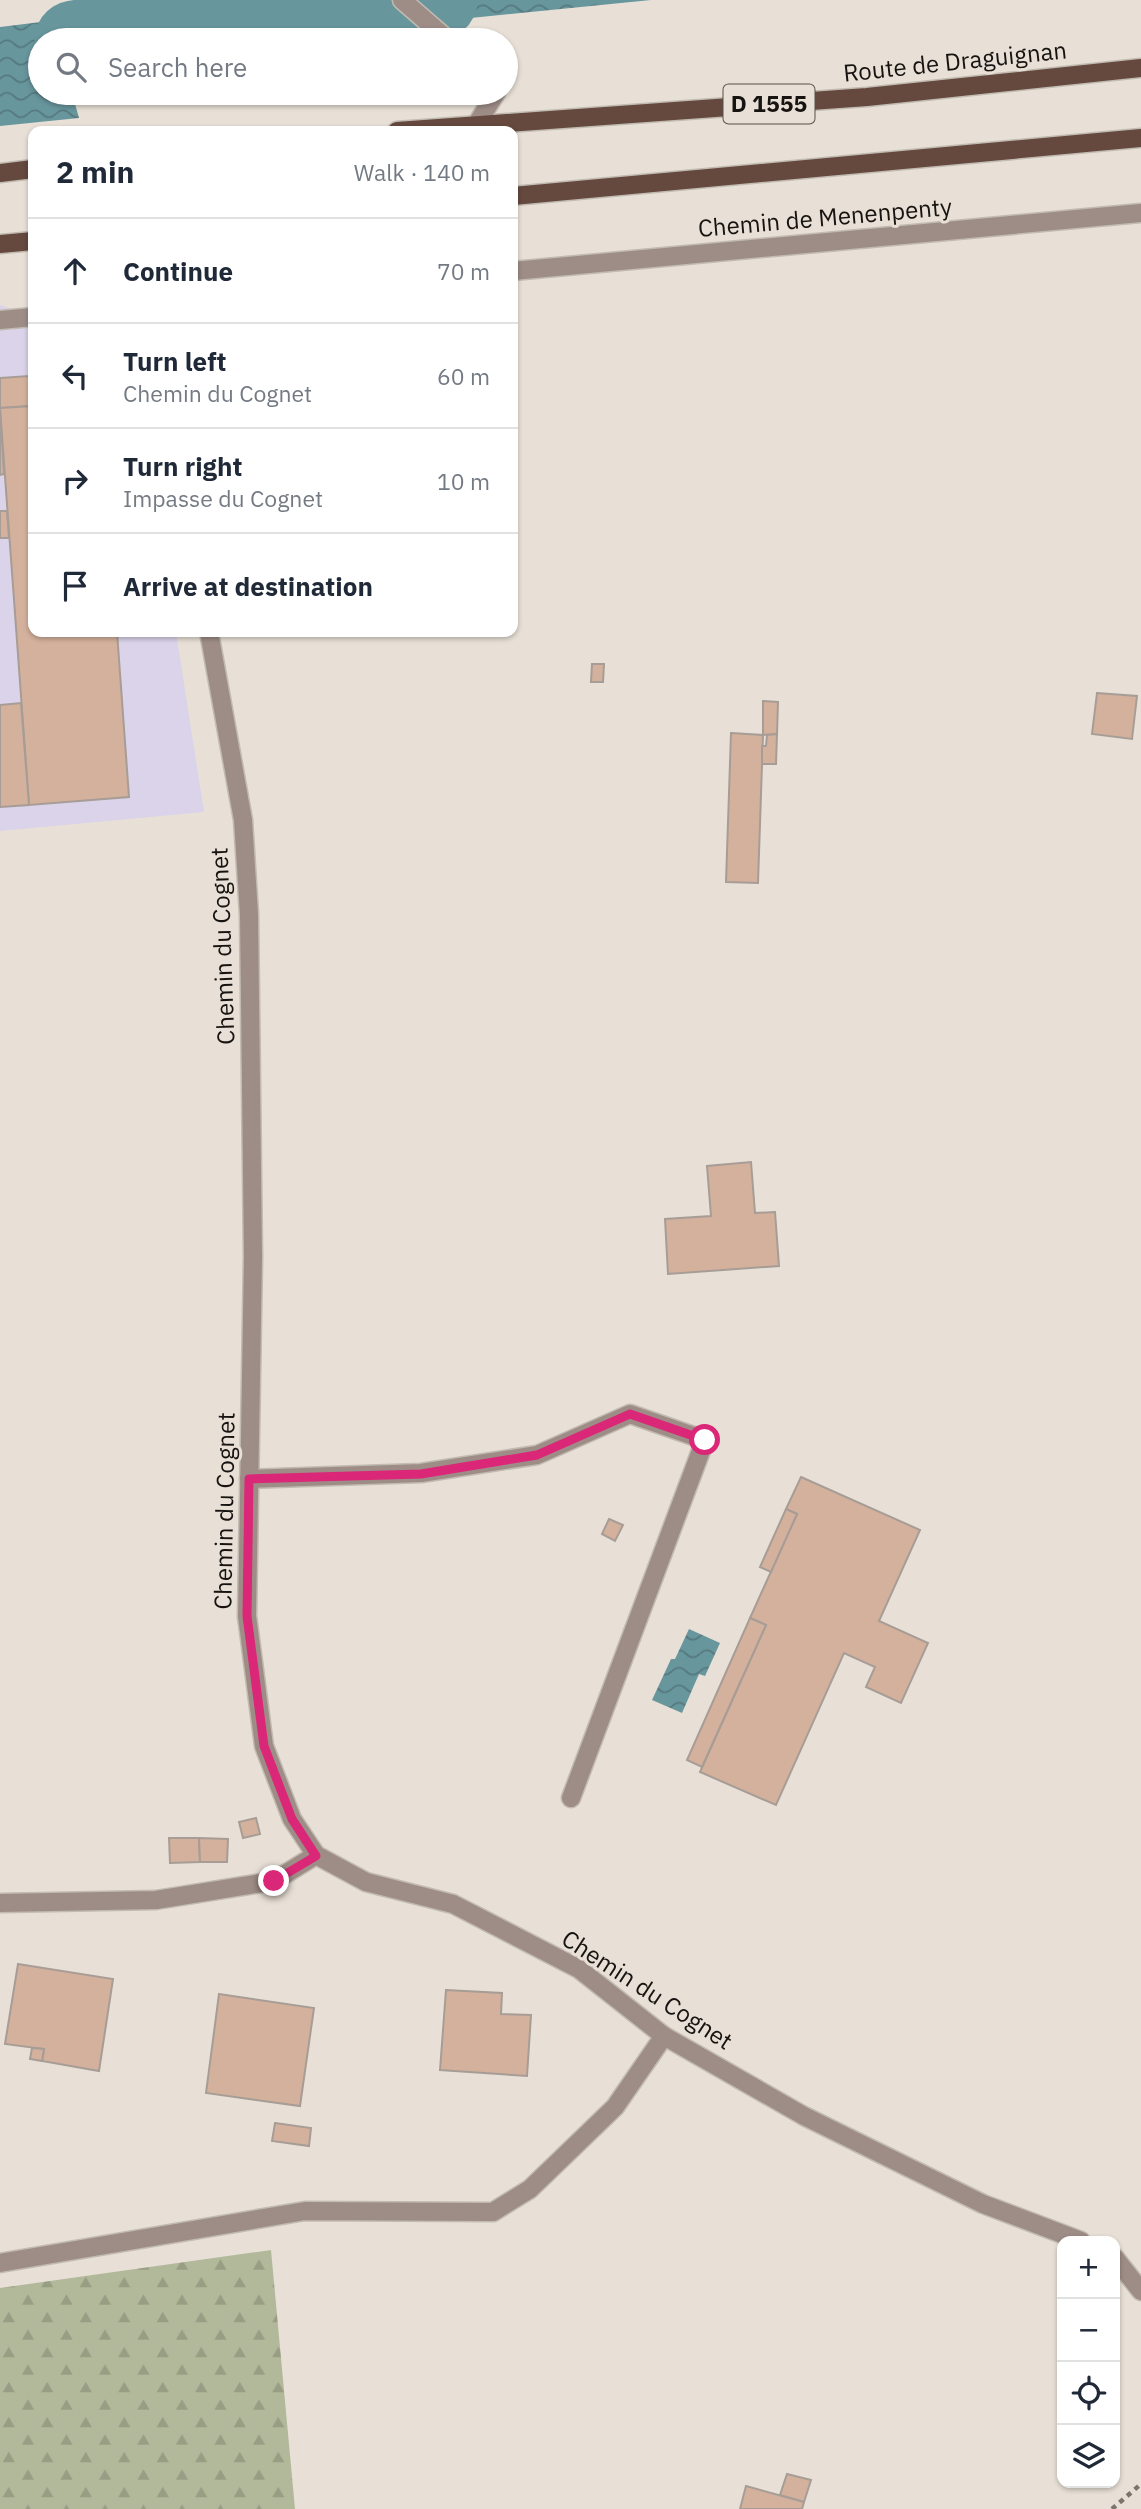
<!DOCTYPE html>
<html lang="en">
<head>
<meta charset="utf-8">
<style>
  body { margin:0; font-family:"IBM Plex Sans",sans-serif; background:#f2f2f3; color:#1f2937 }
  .controls { position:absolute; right:21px; bottom:21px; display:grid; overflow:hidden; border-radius:14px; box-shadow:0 2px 5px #0004 }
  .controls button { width:63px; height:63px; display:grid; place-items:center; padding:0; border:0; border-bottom:2px solid #e0e1e3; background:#fff; color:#1f2937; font:35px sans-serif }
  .stop { position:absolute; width:21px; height:21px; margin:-16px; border:5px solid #db2777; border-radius:50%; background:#fff }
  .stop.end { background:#db2777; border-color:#fff; box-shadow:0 2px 7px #0008 }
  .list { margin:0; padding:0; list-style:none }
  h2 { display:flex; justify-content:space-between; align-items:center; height:91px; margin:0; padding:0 28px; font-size:30px }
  h2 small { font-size:23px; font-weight:400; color:#747a83 }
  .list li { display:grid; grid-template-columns:46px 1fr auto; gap:21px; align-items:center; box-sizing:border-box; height:105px; padding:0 28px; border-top:2px solid #e0e1e3 }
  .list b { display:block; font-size:26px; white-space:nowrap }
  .list p { margin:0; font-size:23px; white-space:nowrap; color:#747a83 }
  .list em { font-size:23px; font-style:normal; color:#747a83 }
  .icon { flex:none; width:38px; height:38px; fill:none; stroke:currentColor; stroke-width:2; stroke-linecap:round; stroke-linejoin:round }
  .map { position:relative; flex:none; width:1141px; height:2509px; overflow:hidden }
  .search { position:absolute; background:#fff; box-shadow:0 2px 5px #0004; left:28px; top:28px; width:490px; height:77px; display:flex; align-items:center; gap:18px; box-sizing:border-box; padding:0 24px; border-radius:38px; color:#747a83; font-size:26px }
  .panel { position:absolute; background:#fff; box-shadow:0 2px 5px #0004; left:28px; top:126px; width:490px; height:511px; border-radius:14px }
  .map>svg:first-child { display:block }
  .commercial { fill:#dad3e9 }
  .forest { fill:url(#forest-firs) }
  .water { fill:url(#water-waves) }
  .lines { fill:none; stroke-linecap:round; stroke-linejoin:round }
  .river { stroke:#68969d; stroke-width:79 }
  .building { fill:#d4b19c; stroke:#a79d96; stroke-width:2 }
  .minor-casing { stroke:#c2bbb2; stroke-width:21 }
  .major-casing { stroke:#c2bbb2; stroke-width:21 }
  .path { stroke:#79746d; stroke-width:4.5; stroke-dasharray:5 5; stroke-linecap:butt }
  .minor { stroke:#9e8d87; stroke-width:18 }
  .major { stroke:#65493e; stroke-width:18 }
  .route { stroke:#db2777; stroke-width:9 }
  .labels { text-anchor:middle; stroke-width:6; stroke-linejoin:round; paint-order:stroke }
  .shield { fill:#e8e0d6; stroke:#55504b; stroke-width:2 }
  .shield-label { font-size:23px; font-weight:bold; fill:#161310 }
  .street-label { font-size:24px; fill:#161310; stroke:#e8e0d6 }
</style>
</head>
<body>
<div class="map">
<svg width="1141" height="2509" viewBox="0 0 1141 2509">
  <defs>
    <pattern id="forest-firs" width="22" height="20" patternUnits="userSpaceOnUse" patternTransform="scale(1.75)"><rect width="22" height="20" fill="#b2b99a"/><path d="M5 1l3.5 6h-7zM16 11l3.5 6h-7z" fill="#989e84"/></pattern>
    <pattern id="water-waves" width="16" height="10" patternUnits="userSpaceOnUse" patternTransform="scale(1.75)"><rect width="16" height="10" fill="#68969d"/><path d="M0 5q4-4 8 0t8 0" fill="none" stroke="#55797f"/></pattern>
  </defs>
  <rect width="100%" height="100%" fill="#e8e0d6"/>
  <!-- commercial -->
  <polygon class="commercial" points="0,305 33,316 33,632 176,632 204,812 0,831"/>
  <!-- forest -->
  <polygon class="forest" points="271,2250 295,2509 0,2509 0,2288"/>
  <!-- water -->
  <g class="water">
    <polygon points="221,0 364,0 395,26 286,40 40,40 40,93 72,93 79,118 0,126 0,27"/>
    <polygon points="428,0 651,0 451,20"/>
    <polygon points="689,1629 720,1643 705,1676 699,1674 682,1713 652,1700 671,1659 675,1659"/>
  </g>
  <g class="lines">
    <!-- river -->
    <polyline class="river" points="74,40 111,34 438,0"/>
  </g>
  <!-- building -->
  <g class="building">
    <polygon points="29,376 29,406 0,408 0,378"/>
    <polygon points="33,406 33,632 117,632 129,797 29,805 0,408"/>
    <polygon points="0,409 4,474 0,475"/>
    <polygon points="0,511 7,511 9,538 0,538"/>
    <polygon points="592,664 604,664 603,682 591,682"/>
    <polygon points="1097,693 1137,696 1132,739 1092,734"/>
    <polygon points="763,701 778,702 777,734 763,735"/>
    <polygon points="21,703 29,805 0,807 0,705"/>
    <polygon points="731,733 763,735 758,883 726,882"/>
    <polygon points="777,734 776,764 762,764 762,746 766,746 767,735"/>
    <polygon points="751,1162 755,1213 775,1212 779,1266 668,1274 665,1219 711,1216 707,1166"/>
    <polygon points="801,1477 920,1530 879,1621 928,1643 901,1703 866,1687 875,1667 844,1653 776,1805 700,1772 766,1625 750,1618 797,1514 786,1509"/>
    <polygon points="786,1509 797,1514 771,1572 760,1567"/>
    <polygon points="609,1519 623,1525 615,1541 602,1534"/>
    <polygon points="750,1618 766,1625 702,1767 687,1760"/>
    <polygon points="256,1818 260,1834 243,1838 239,1822"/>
    <polygon points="169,1838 199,1838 200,1862 170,1863"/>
    <polygon points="199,1838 228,1839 227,1862 200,1862"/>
    <polygon points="18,1964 113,1979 99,2071 42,2061 44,2049 5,2044"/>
    <polygon points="446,1990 502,1993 501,2014 531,2015 527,2076 440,2070"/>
    <polygon points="219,1994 314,2008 300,2106 206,2093"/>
    <polygon points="32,2048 44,2049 42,2061 30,2059"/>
    <polygon points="275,2123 311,2128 309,2146 272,2141"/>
    <polygon points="787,2474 811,2480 804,2502 780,2495"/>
    <polygon points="746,2486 804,2502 802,2509 740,2509"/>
  </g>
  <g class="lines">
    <!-- minor casing -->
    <g class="minor-casing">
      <g id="minor">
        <polyline points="402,0 448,40"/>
        <polyline points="476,125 496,93"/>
        <polyline points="513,271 1141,213"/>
        <polyline points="0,320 33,317"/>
        <polyline points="209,632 243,820 249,914 253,1257 247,1616 264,1746 292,1819 316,1855 366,1882 453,1904 579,1969 664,2036 804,2116 983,2204 1081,2241"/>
        <polyline points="249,1479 421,1473 537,1455 630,1414 705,1440 571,1798"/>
        <polyline points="0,1903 156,1900 274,1881 316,1855"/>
        <polyline points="1115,2258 1141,2291"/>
        <polyline points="0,2263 305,2211 493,2212 530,2189 615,2107 664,2036"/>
      </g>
    </g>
    <!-- major casing -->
    <g class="major-casing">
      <g id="major">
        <polyline points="397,131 867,97 1141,68"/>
        <polyline points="0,173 33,169"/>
        <polyline points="513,196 1141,138"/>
        <polyline points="0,244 33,241"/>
      </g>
    </g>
    <!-- path -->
    <polyline class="path" points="1112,2509 1141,2484"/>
    <!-- minor -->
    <use href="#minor" class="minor"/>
    <!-- major -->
    <use href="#major" class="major"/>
  </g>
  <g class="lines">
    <!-- route -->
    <polyline class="route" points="274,1881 316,1856 292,1819 264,1746 247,1616 249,1479 421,1474 537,1455 630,1414 705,1440"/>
  </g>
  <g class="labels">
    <!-- shield labels -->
    <rect class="shield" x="723.5" y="84.5" width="91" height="39" rx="5"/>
    <g class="shield-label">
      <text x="769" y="112">D 1555</text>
    </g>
    <!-- street labels -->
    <g class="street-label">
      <text transform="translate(955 62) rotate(-6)" y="8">Route de Draguignan</text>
      <text transform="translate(825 218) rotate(-5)" y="8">Chemin de Menenpenty</text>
      <text transform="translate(223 946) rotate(-92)" y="8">Chemin du Cognet</text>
      <text transform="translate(225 1511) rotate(-89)" y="8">Chemin du Cognet</text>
      <text transform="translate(647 1990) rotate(33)" y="8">Chemin du Cognet</text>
    </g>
  </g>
</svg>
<div class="controls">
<button>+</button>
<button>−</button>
<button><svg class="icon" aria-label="locate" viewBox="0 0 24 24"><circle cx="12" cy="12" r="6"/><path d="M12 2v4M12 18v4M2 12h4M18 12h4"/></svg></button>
<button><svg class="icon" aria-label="layers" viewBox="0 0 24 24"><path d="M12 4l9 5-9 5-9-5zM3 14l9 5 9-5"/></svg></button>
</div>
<div class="stop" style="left:705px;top:1440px"></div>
<div class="stop end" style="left:274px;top:1881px"></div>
<div class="search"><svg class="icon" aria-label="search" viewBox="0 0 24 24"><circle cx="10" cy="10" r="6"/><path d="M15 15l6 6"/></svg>Search here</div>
<section class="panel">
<h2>2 min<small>Walk · 140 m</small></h2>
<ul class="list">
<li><svg class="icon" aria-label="ahead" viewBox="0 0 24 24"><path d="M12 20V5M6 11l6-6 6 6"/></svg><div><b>Continue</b></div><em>70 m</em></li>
<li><svg class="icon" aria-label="left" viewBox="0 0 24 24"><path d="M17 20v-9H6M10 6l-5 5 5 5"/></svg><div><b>Turn left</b><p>Chemin du Cognet</p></div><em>60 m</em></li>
<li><svg class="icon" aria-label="right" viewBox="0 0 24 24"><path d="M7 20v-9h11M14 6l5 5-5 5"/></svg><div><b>Turn right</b><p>Impasse du Cognet</p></div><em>10 m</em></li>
<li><svg class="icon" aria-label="arrive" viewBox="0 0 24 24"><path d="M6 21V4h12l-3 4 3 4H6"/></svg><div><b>Arrive at destination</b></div></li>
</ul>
</section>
</div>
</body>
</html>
